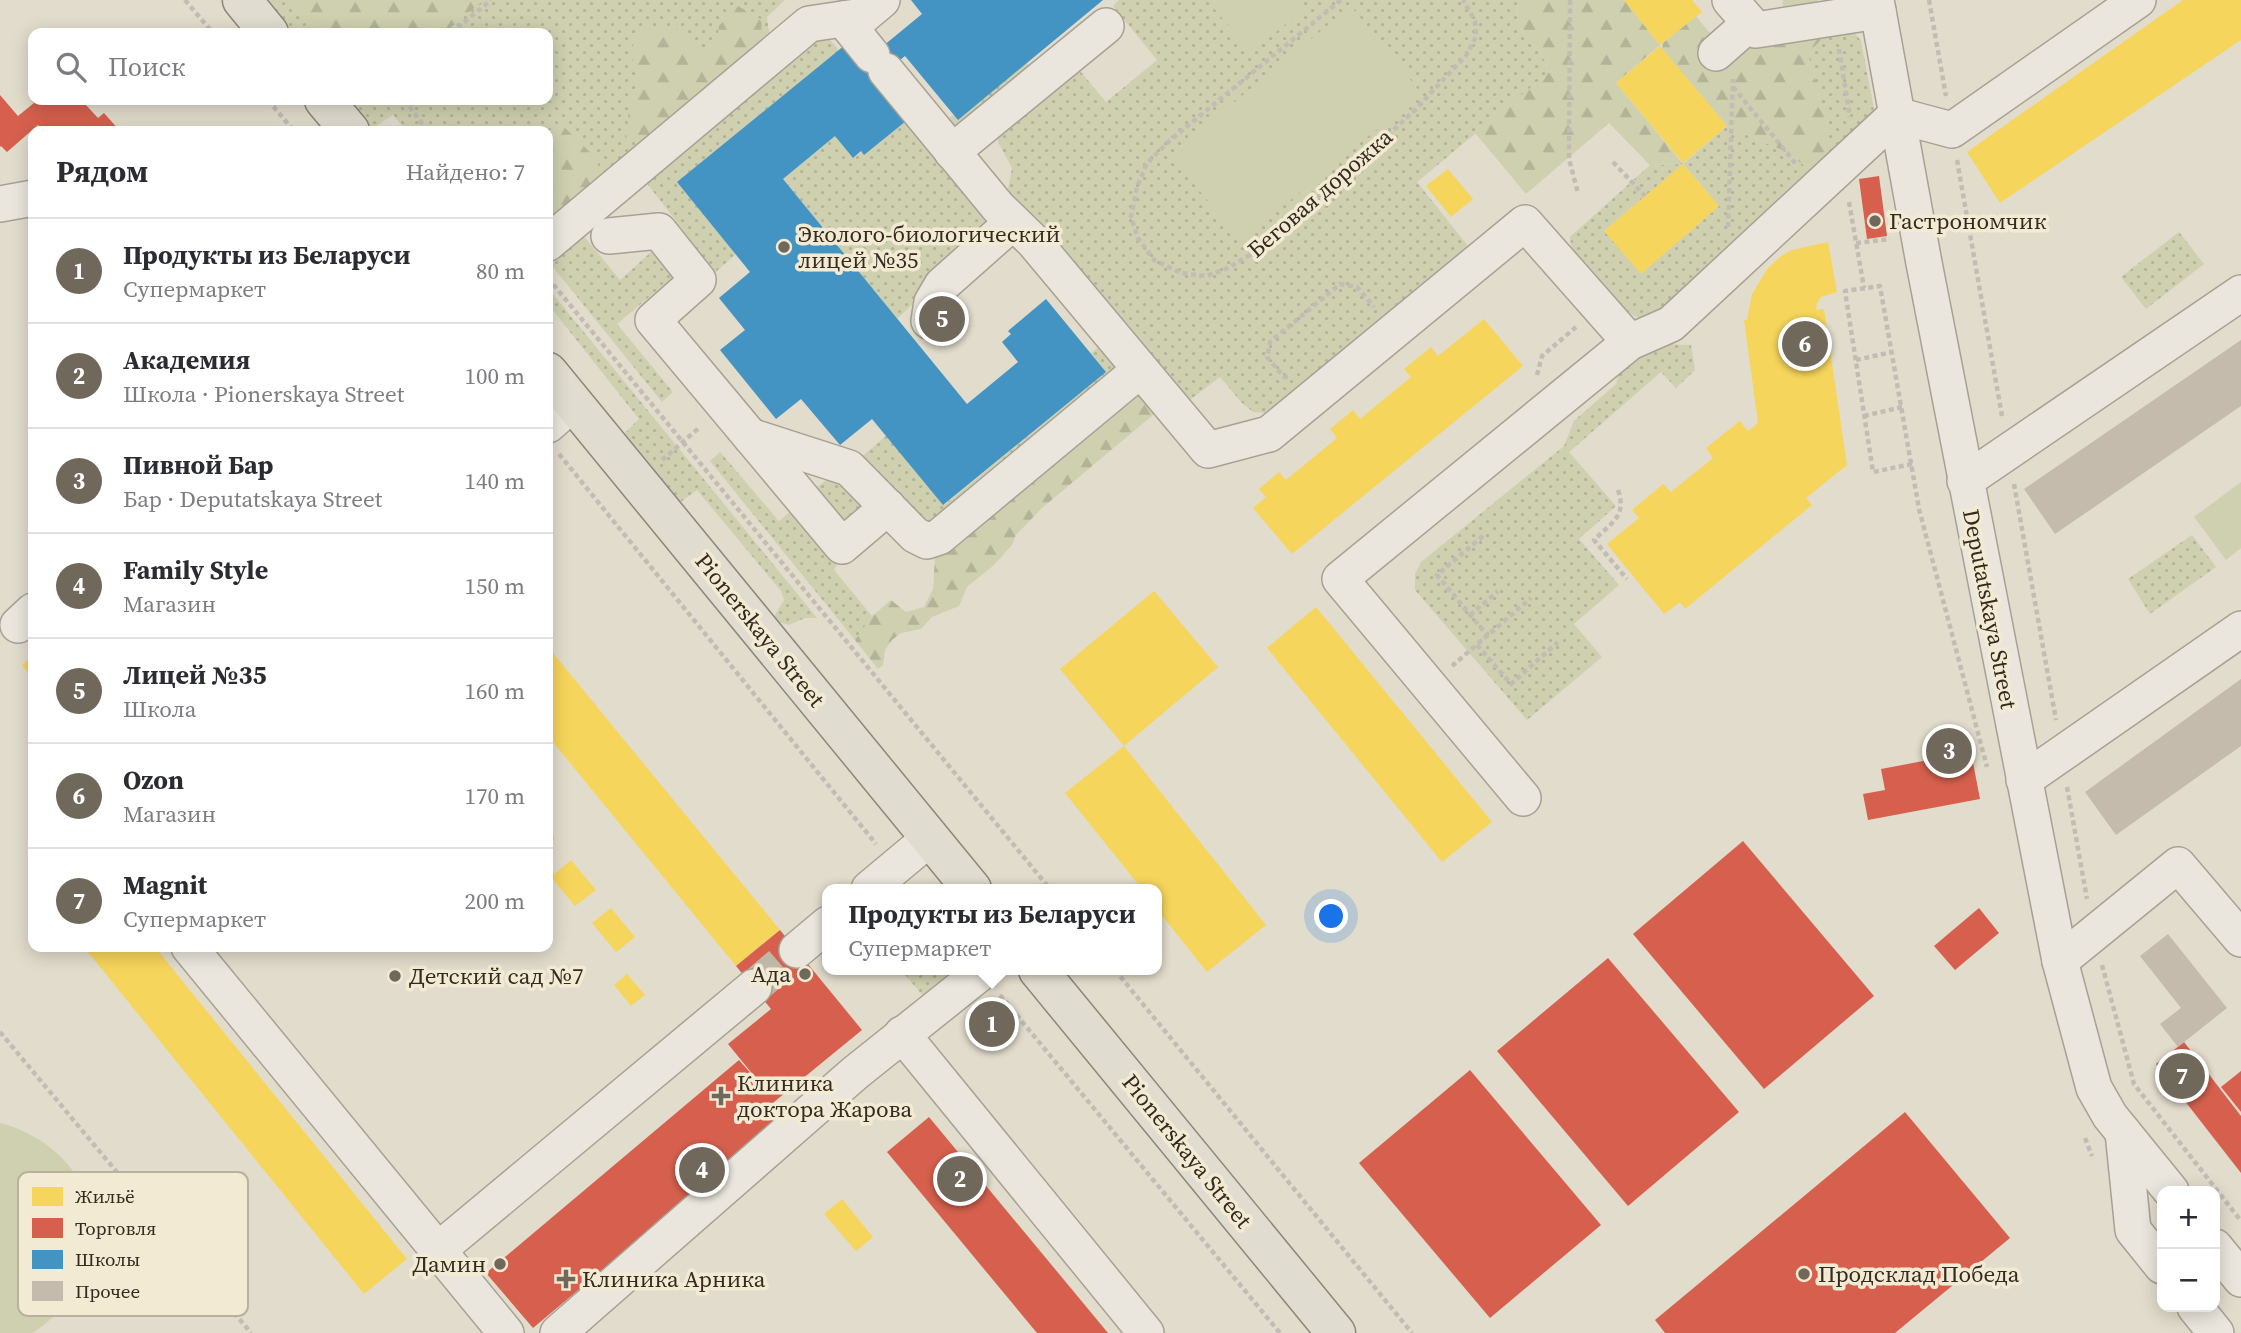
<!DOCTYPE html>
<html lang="ru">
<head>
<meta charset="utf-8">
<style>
  body { margin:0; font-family:"Source Serif 4",serif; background:#f2f2f3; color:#2b2b33 }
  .controls { position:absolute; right:21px; bottom:21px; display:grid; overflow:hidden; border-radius:14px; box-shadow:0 4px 18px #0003 }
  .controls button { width:63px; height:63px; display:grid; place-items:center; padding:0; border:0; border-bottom:2px solid #e1e1e2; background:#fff; color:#2b2b33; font:35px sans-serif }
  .you { position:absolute; left:1332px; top:917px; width:24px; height:24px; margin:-18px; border:5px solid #fff; border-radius:50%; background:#1a73e8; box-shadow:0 0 0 10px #1a73e833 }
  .badge { display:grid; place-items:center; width:46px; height:46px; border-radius:50%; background:#71685c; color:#fff; font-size:23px; font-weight:700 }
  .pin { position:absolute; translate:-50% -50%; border:4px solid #fff; box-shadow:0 2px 7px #0006 }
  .popup { position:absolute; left:822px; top:884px; width:340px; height:91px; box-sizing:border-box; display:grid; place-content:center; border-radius:14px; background:#fff; filter:drop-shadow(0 2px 5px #0005); font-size:23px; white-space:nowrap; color:#7c7c81 }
  .popup b { font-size:26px; color:#2b2b33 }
  .popup::after { content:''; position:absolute; left:50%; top:100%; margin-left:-14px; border:14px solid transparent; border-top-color:#fff }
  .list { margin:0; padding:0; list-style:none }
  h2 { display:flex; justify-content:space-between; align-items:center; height:91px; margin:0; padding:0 28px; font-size:30px }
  h2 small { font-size:23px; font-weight:400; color:#7c7c81 }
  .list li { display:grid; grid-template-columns:46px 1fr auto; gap:21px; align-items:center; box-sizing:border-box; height:105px; padding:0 28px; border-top:2px solid #e1e1e2 }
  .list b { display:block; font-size:26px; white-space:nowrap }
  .list p { margin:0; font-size:23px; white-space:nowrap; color:#7c7c81 }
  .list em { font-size:23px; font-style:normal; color:#7c7c81 }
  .icon { flex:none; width:38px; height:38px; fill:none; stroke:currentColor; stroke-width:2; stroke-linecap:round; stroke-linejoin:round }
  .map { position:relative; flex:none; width:2241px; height:1333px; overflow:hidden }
  .search { position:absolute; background:#fff; box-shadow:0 4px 18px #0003; left:28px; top:28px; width:525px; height:77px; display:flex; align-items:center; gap:18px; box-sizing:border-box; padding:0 24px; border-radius:14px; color:#7c7c81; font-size:26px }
  .panel { position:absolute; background:#fff; box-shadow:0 4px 18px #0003; left:28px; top:126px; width:525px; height:826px; border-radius:14px }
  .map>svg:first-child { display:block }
  .green { fill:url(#green-dots) }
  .forest { fill:url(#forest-firs) }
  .pitch { fill:#cfd0b0 }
  .homes { fill:#f6d55c }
  .shops { fill:#d6604d }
  .schools { fill:#4393c3 }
  .building { fill:#c5bbad }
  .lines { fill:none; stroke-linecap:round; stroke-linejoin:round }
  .minor-tunnel { stroke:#bfb8a9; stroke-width:35; stroke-dasharray:35 18; stroke-linecap:butt }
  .minor-casing { stroke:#a7a195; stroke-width:38 }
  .major-casing { stroke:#8c867c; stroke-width:41 }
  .path { stroke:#c2bdb4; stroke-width:4.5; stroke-dasharray:5 3.5; stroke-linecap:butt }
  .minor { stroke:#eae6dd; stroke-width:35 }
  .major { stroke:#e0dccf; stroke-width:38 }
  .poi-dot { fill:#71685c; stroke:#f2ead3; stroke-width:2.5 }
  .labels { text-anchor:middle; stroke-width:7; stroke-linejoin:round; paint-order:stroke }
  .street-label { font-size:23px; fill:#342a1f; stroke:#f2ead3 }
  .poi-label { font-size:23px; fill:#342a1f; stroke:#f2ead3; text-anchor:start }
  .key { fill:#f2ead3; stroke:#b9b09d; stroke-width:2 }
  .key-label { font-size:19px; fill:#342a1f }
</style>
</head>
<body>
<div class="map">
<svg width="2241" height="1333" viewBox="0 0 2241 1333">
  <defs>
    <pattern id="green-dots" width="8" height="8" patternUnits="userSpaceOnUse" patternTransform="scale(1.75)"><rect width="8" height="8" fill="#cfd0b0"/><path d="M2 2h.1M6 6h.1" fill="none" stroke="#b2b397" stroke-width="1.8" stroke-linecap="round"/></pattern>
    <pattern id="forest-firs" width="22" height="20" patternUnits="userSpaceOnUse" patternTransform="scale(1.75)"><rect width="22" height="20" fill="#cfd0b0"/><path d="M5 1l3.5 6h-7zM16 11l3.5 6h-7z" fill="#b2b397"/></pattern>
  </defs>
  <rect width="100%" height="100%" fill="#e2dccc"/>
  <!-- green -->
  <g class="green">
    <polygon points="267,0 785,0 767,17 771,45 581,205 548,131 407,131 393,115 372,129 348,100 548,100 548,33 294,33"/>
    <polygon points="1119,0 1517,0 1518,25 1552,70 1417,182 1468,246 1265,413 1253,412 1241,402 1220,377 1182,406 1010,196 1008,190 1012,168 999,144 996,132 1073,68 1081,72 1106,102 1157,60 1113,6"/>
    <polygon points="819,27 839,50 677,182 736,254 709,278 668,230 676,221 642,177"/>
    <path d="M1854 32 1861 41 1874 109 1872 119 1656 315C1652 316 1645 319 1640 318 1624 315 1578 262 1572 248 1571 245 1570 239 1570 237L1650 165 1683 164 1604 231 1641 273 1719 206 1683 164 1727 126 1782 150 1811 170 1827 124 1807 53 1821 40V33Z"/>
    <polygon points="1027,63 1033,71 964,127 950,128 943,124 953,115 958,119"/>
    <polygon points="906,121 992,223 917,294 914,303 897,319 783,179 835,136 853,158"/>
    <polygon points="578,229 620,280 659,245 680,271 617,324 673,392 662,402 548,261 548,254"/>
    <polygon points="2179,232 2204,264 2146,309 2121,277"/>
    <polygon points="548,288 817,618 805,618 789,625 772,620 784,600 781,591 697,490 678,504 622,436 639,419 548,304"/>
    <polygon points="1105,342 1129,371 927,530 859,459 887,435 944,505 1106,372 1091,353"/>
    <polygon points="1663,344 1691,345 1695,370 1676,388 1661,372 1569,452 1616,506 1579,539 1619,585 1574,624 1602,657 1527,720 1415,590 1415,574 1421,562 1564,446 1574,421 1616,384 1621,366"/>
    <polygon points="720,452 779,521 799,504 842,555 834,570 872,616 855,640 710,461"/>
    <polygon points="829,478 853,484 868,501 838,527 809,493"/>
    <polygon points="2192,535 2216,567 2150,614 2128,579"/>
    <polygon points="901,970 958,970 924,997"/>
  </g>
  <!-- forest -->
  <g class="forest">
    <polygon points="292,0 484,0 444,33 321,33"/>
    <polygon points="1517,0 1624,0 1660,45 1616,83 1683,164 1650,165 1609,123 1526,194 1475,133 1552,70 1518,25"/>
    <polygon points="1783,0 1817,0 1823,15 1821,40 1808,53 1827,124 1830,154 1811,170 1782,150 1727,126 1662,49 1663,43 1696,16 1719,44 1756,47 1782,29"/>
    <polygon points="738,6 762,20 760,43 695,96 645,145 626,140 629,108 639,82 630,51 641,31 674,26 704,55 717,40 719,26"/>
    <polygon points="563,126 599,161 593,185 548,223 547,131"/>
    <polygon points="1140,388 1159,410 1042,508 1016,535 1012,545 994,565 967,587 959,606 932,617 921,629 901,633 892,640 885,650 883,665 878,669 855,640 872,616 891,600 906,612 924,607 933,589 935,558 943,545"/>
  </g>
  <!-- pitch -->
  <g class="pitch">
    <polygon points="1207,0 1297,0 1304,9 1251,53"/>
    <polygon points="1351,6 1421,93 1241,241 1170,155"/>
    <polygon points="2241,482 2241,548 2226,560 2194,517"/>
    <path d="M0 1123C83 1144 128 1237 65 1305 58 1312 41 1329 32 1333 24 1333 9 1333 0 1333Z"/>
  </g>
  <!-- homes -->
  <g class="homes">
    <polygon points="1624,0 1692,0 1702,12 1660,45"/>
    <polygon points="2183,0 2241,0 2241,40 2000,203 1967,152"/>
    <polygon points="1660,46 1727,126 1683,163 1616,83"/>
    <polygon points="1683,164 1719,206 1641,274 1604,231"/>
    <polygon points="1448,169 1473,199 1451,217 1426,186"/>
    <polygon points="1828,242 1837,292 1821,297 1817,303 1816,310 1824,309 1847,465 1806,498 1812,505 1685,609 1680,602 1664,614 1607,544 1639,518 1632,510 1663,484 1671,492 1713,458 1706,448 1740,421 1748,431 1758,423 1744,320 1747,320 1752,294 1768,268 1781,256 1792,250"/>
    <polygon points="1484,319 1523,366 1292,554 1253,508 1266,497 1259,489 1279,472 1286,480 1337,438 1330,429 1353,410 1360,419 1411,377 1404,369 1431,347 1438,356"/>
    <polygon points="1154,591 1218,667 1124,746 1060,669"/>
    <polygon points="1316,607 1492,822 1442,862 1267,648"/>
    <polygon points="548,647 780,930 736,966 548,736"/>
    <polygon points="33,656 33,679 22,665"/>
    <polygon points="1124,746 1266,925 1207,972 1156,908 1156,889 1142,889 1065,793"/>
    <polygon points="548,830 555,839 548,845"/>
    <polygon points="571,860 596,890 575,906 551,877"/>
    <polygon points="611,908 635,937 616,952 592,923"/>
    <polygon points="84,947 155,947 407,1259 364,1294"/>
    <polygon points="627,974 645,995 631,1006 614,985"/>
    <polygon points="842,1199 873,1237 856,1251 824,1214"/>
  </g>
  <!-- shops -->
  <g class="shops">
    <polygon points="0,95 18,116 34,103 31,100 90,100 85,104 98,118 104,113 120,131 44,131 38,125 7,152 1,146 0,147"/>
    <polygon points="1879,176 1887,236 1867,239 1859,179"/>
    <polygon points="1971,752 1980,799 1868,820 1863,794 1885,790 1881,769"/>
    <polygon points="1743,841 1874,996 1764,1089 1633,934"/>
    <polygon points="1979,908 1999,933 1955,970 1934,946"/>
    <polygon points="780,930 862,1030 774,1102 786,1116 533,1328 486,1273 739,1060 763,1087 728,1044 771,1009 736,966"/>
    <polygon points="1608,958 1739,1112 1628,1206 1497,1051"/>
    <polygon points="988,1005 1013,1036 997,1048 972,1017"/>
    <polygon points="2184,1042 2241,1116 2241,1173 2156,1064"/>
    <polygon points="1470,1070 1601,1225 1490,1318 1359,1163"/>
    <polygon points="2241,1071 2241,1112 2221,1087"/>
    <polygon points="1905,1112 2010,1238 1895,1333 1665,1333 1655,1320"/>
    <polygon points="929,1117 1108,1333 1037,1333 887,1152"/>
  </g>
  <!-- schools -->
  <polygon class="schools" points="911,0 1103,0 958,120 905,56 874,82 906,121 864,155 861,151 853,158 835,136 783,179 967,404 1018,362 1002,342 1011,334 1008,331 1046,299 1106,372 943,505 872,419 840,445 801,399 776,419 720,350 745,330 719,298 750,272 677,182 845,45 860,65 922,14"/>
  <!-- building -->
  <g class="building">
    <polygon points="2241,340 2241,406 2055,534 2024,489"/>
    <polygon points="2241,679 2241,746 2116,835 2085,792"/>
    <polygon points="2168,934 2227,1008 2178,1047 2160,1024 2181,1008 2140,956"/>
  </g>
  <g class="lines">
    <!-- minor-tunnel -->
    <polyline class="minor-tunnel" points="754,987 797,950"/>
    <!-- minor casing -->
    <g class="minor-casing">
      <g id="minor">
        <polyline points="1730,0 1756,30 1878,11"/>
        <polyline points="1876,0 1924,263 2060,961 2094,1088 2110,1116 2171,1191"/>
        <polyline points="843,19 872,55"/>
        <polyline points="1716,53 1750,23"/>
        <polyline points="886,71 998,207 1034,242 1208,450 1269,434 1525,223 1630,342"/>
        <polyline points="952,152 1106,26"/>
        <polyline points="0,204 33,198"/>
        <polyline points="609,236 659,231 698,280 653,320 842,546 888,507"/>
        <polyline points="548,243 809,24 863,16 882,0"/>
        <polyline points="929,321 932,302 942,285 1013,222"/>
        <polyline points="548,425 573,403"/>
        <polyline points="750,436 849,468 915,535 927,541 939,537 1140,370"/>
        <polyline points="1965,481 2241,293"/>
        <polyline points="18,625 33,611"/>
        <polyline points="2024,780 2241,629"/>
        <polyline points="1523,798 1340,579 1630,342 1671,324 1896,115 1952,130 2138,0"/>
        <polyline points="869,889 930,838"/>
        <polyline points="189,947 506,1333"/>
        <polyline points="797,950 828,924"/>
        <polyline points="2060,961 2178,865 2241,939"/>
        <polyline points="902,1034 1146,1333"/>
        <polyline points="2123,1132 2133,1230 2162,1266"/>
        <polyline points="2215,1247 2241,1279"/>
        <polyline points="437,1251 754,987"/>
        <polyline points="2195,1307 2216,1333"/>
        <polyline points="558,1333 855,1073 984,970"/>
      </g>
    </g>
    <!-- major casing -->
    <g class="major-casing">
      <g id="major">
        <polyline points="242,0 269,33"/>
        <polyline points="324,100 350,131"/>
        <polyline points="548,372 972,889"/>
        <polyline points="1038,970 1336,1333"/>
      </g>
    </g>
    <!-- path -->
    <g class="path">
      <polyline points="185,0 213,33"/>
      <polyline points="1341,0 1168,142 1147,163 1137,187 1131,217 1138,238 1154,260 1181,273 1207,276 1228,268 1253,253 1351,170 1416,109 1467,54 1476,37 1475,21 1463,0"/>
      <polyline points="1570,0 1569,159 1578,193"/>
      <polyline points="1929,0 1946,96"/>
      <polyline points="451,33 491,0"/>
      <polyline points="1839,49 1850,117"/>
      <polyline points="1733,87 1796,164"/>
      <polyline points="268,100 294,131"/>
      <polyline points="404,100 428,131"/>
      <polyline points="1957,160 2002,416"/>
      <polyline points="1613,162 1645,196"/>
      <polyline points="1849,202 1864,288"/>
      <polyline points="1728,227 1733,79"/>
      <polyline points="1856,243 1890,239"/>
      <polyline points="548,278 1050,889"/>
      <polyline points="1856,360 1892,352"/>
      <polyline points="1537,375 1542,356 1576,327"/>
      <polyline points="1288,377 1284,377 1267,357 1270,342 1340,284 1357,287 1374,307"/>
      <polyline points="1864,416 1902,407"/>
      <polyline points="559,454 876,844"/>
      <polyline points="662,460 700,427"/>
      <polyline points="1912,464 1873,472 1845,291 1880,286 1919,509 1987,767"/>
      <polyline points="2014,484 2056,720"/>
      <path d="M1618 490C1627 516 1612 522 1594 540L1627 579"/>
      <polyline points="1483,536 1437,575 1487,635"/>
      <polyline points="1470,615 1498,591"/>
      <polyline points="1477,645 1511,684 1558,642"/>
      <polyline points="1452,666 1531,598"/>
      <polyline points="2067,787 2087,899"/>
      <polyline points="2102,965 2134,1084 2241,1221"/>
      <polyline points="1115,970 1412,1333"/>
      <polyline points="1000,995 1280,1333"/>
      <polyline points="0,1032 251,1333"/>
      <polyline points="2085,1138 2092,1156"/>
    </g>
    <!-- minor -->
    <use href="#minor" class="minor"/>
    <!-- major -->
    <use href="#major" class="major"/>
  </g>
  <!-- markers -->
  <g class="poi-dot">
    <circle cx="1875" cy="221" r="7"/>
    <circle cx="784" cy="247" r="7"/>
    <circle cx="805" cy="974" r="7"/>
    <circle cx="395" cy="976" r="7"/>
    <path d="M717.5 1085.5h7v7h7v7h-7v7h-7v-7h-7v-7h7z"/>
    <circle cx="500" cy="1264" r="7"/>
    <circle cx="1804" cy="1274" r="7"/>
    <path d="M562.5 1268.5h7v7h7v7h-7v7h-7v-7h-7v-7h7z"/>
  </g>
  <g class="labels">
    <!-- street labels -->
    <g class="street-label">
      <text transform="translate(1320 193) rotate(-41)" y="8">Беговая дорожка</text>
      <text transform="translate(1990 609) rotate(79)" y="8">Deputatskaya Street</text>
      <text transform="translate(760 630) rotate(51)" y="8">Pionerskaya Street</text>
      <text transform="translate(1187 1151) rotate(51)" y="8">Pionerskaya Street</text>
    </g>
    <!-- poi labels -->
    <g class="poi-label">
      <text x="1889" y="229">Гастрономчик</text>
      <text x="798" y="242">Эколого-биологический<tspan x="798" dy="26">лицей №35</tspan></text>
      <text x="791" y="982" text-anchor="end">Ада</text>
      <text x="409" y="984">Детский сад №7</text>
      <text x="737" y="1091">Клиника<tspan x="737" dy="26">доктора Жарова</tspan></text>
      <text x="486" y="1272" text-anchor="end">Дамин</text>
      <text x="1818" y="1282">Продсклад Победа</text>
      <text x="582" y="1287">Клиника Арника</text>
    </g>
  </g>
  <!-- legend -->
  <rect x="18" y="1172" width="230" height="144" rx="10" class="key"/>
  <rect x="32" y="1187" width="31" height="19" fill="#f6d55c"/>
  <rect x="32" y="1218" width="31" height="20" fill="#d6604d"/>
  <rect x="32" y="1250" width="31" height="19" fill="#4393c3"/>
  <rect x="32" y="1281" width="31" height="20" fill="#c5bbad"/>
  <g class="key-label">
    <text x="75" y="1203">Жильё</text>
    <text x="75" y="1235">Торговля</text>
    <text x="75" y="1266">Школы</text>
    <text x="75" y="1298">Прочее</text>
  </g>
</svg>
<div class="controls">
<button>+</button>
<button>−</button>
</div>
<div class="you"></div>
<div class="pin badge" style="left:992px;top:1024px">1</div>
<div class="popup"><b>Продукты из Беларуси</b>Супермаркет</div>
<div class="pin badge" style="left:960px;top:1179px">2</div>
<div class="pin badge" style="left:1949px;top:751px">3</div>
<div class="pin badge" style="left:702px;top:1170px">4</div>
<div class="pin badge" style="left:942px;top:319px">5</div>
<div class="pin badge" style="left:1805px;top:344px">6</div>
<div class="pin badge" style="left:2182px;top:1076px">7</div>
<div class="search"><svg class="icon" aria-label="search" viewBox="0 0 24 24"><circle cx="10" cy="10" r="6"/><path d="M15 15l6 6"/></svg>Поиск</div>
<section class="panel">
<h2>Рядом<small>Найдено: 7</small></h2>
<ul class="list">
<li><span class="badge">1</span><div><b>Продукты из Беларуси</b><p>Супермаркет</p></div><em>80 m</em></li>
<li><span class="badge">2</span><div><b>Академия</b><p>Школа · Pionerskaya Street</p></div><em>100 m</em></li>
<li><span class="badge">3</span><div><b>Пивной Бар</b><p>Бар · Deputatskaya Street</p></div><em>140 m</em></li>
<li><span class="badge">4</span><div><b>Family Style</b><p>Магазин</p></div><em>150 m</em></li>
<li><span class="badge">5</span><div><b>Лицей №35</b><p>Школа</p></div><em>160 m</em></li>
<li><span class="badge">6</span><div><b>Ozon</b><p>Магазин</p></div><em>170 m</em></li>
<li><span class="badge">7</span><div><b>Magnit</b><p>Супермаркет</p></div><em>200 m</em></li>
</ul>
</section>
</div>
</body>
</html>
